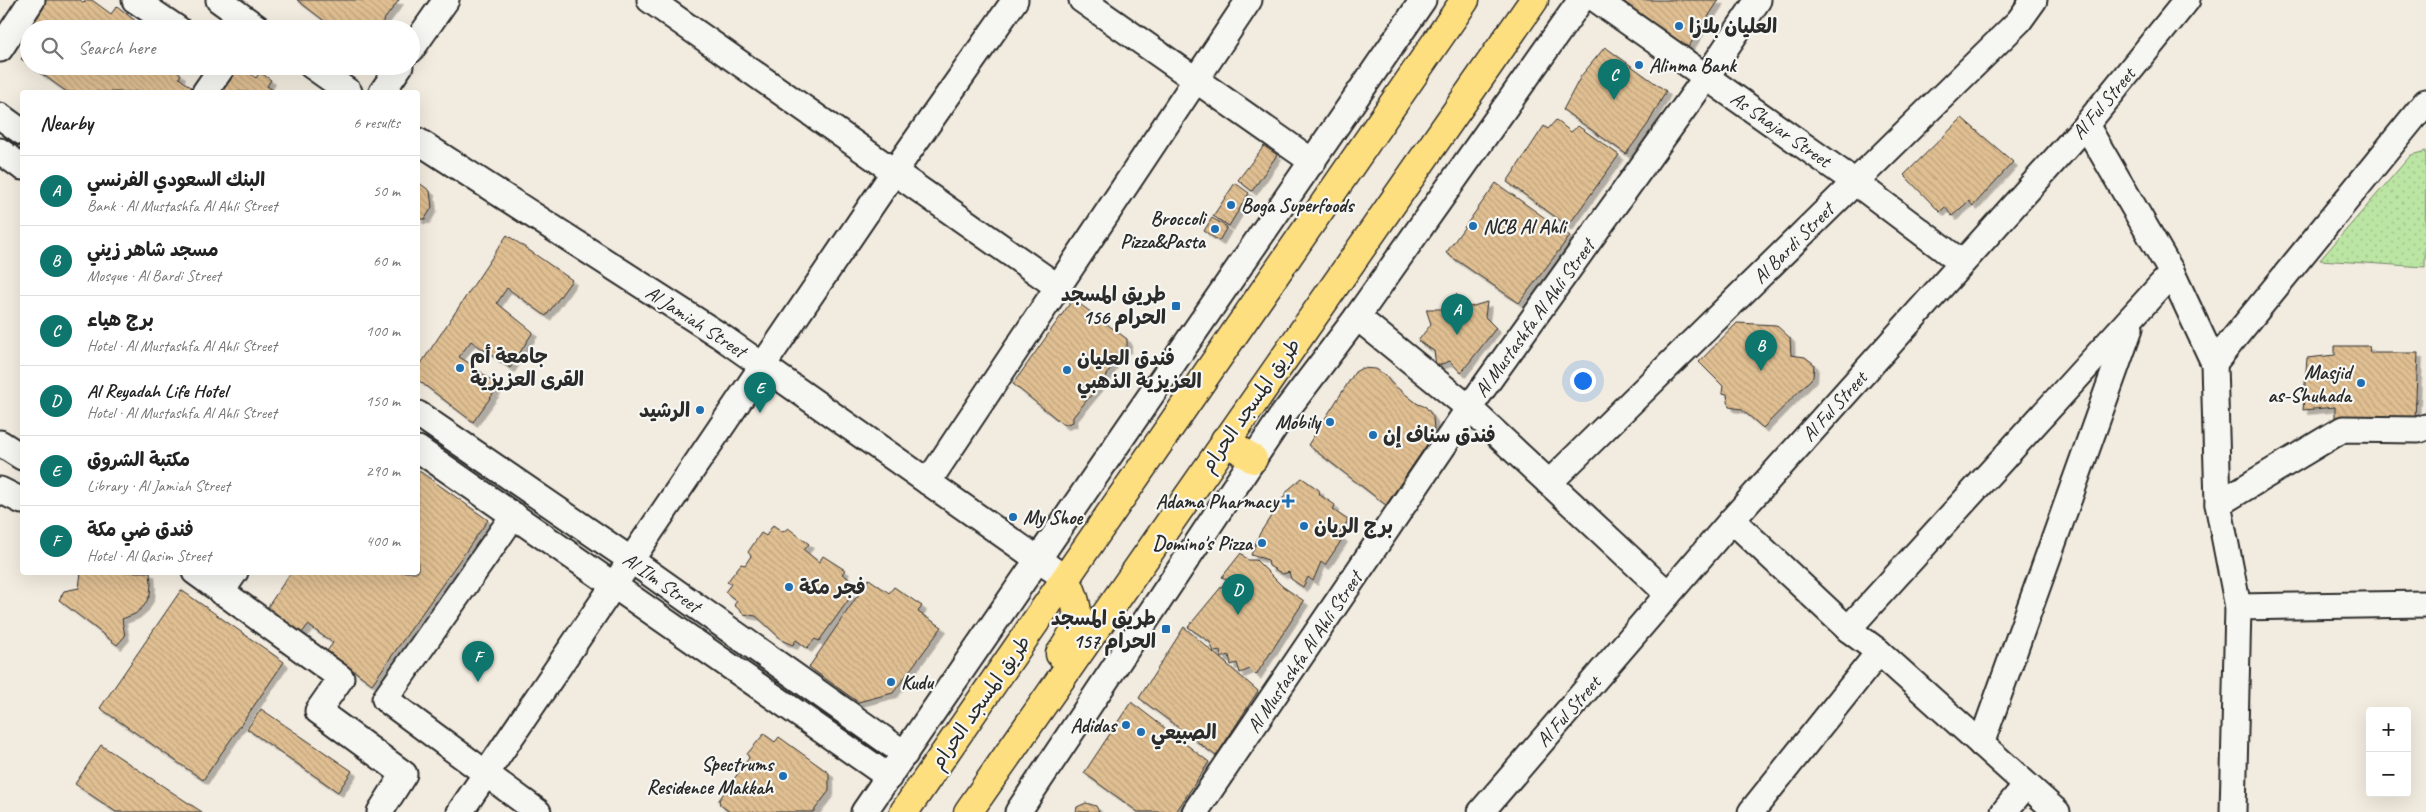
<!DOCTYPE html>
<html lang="en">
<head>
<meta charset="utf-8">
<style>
  body { margin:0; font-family:Caveat,"Playpen Sans Arabic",sans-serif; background:#f6f6f6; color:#222 }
  .controls { position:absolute; right:15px; bottom:15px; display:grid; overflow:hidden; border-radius:5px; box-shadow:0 5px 20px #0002 }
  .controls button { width:45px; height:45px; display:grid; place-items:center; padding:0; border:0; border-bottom:1px solid #e0e0e0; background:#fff; color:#222; font:25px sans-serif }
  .you { position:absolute; left:1582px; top:380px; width:18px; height:18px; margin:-12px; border:4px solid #fff; border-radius:50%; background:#1a73e8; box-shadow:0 0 0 8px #1a73e833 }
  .badge { display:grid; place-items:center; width:32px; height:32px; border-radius:50%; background:#0f766e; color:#fff; font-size:16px; font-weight:700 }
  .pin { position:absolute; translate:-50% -41px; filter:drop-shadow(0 1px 2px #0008) }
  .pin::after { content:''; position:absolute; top:26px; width:18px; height:15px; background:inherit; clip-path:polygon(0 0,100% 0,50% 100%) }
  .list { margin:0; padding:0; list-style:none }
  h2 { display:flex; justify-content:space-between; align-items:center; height:65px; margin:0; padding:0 20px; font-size:21px }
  h2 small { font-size:16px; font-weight:400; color:#767676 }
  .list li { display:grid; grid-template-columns:32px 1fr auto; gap:15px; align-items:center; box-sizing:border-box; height:70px; padding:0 20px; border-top:1px solid #e0e0e0 }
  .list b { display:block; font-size:19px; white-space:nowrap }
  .list p { margin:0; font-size:16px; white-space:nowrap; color:#767676 }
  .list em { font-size:16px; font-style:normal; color:#767676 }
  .icon { flex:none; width:28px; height:28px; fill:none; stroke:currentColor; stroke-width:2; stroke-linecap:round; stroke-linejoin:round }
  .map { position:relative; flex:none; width:2426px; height:812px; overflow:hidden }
  .search { position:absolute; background:#fff; box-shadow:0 5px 20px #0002; left:20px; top:20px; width:400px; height:55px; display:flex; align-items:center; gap:12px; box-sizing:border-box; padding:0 18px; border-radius:28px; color:#767676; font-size:19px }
  .panel { position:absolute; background:#fff; box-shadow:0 5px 20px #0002; left:20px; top:90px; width:400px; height:485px; border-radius:5px }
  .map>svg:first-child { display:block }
  .grass { fill:url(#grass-dots); stroke:#738866 }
  .building { fill:url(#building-back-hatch); stroke:#2b2b2b; filter:url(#shadow) }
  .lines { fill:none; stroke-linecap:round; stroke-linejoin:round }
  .minor-casing { stroke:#2b2b2b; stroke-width:29 }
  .major-casing { stroke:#2b2b2b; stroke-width:31 }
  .minor { stroke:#f6f6f2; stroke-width:25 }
  .major { stroke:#fedf80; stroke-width:28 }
  .poi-dot { fill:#1f6fb2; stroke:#f6f6f2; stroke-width:2 }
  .labels { text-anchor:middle; stroke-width:4.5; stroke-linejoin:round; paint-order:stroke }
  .poi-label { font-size:20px; font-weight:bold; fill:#2b2b2b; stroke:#f6f6f2; text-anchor:start }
  .street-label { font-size:20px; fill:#2b2b2b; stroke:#f6f6f2 }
</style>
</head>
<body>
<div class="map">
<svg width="2426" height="812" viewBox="0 0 2426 812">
  <defs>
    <pattern id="grass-dots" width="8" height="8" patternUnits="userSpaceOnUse" patternTransform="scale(1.25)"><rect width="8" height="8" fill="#bbe5a2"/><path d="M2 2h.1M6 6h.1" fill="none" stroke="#a1c58c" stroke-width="1.8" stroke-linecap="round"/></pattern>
    <pattern id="building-back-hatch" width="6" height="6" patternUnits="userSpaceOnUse" patternTransform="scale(1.25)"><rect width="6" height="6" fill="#e0bf92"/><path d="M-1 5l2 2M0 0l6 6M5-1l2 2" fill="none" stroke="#c0a47e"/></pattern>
    <filter id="shadow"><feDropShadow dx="4.5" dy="4.5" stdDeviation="0" flood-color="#0004"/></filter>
  </defs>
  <rect width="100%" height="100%" fill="#f2ebdf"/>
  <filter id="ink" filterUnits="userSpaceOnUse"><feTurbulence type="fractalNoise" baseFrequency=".02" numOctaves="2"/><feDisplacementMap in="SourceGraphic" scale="10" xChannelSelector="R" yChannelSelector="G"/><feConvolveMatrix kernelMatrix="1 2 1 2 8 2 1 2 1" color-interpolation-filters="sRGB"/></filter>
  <g filter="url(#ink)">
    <!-- grass -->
    <polygon class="grass" points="2426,151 2425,267 2320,260 2411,155"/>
    <!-- building -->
    <g class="building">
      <polygon points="44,0 80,0 84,3 86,0 92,0 111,14 117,6 138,23 134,29 43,29 31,19"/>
      <polygon points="297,0 399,0 377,29 335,29"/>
      <polygon points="1625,0 1719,0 1687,49 1624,2"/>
      <polygon points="1605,47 1666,91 1648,124 1626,154 1563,110 1581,76"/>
      <polygon points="29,49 29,64 21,59"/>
      <polygon points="31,66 170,66 181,74 179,78 192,88 189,92 67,92"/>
      <polygon points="240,66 256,78 260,72 271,80 267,86 276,92 221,92"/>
      <polygon points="1962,118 2013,162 1973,206 1969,201 1952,216 1945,207 1940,212 1904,175"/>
      <polygon points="1556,120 1571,132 1578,126 1619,155 1568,226 1507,182 1544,126 1548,129"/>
      <polygon points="1264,146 1277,155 1252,191 1238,180"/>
      <polygon points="418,182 430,191 432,207 425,219 418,219"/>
      <polygon points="1235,183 1249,193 1229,226 1213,216"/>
      <polygon points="1496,183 1570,236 1519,303 1446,253"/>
      <polygon points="1212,218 1227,227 1219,241 1204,231"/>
      <polygon points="507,235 572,280 546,316 507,288 497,303 533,332 510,368 471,341 459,357 474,366 498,387 473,422 418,380 418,368"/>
      <polygon points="1456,294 1470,307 1487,302 1485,317 1496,328 1461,373 1450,361 1436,366 1434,351 1418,341 1431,324 1426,309 1445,309"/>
      <polygon points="1073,299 1127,339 1127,348 1120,350 1106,377 1073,417 1073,422 1064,425 1013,384"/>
      <polygon points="1737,323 1776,325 1790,338 1791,355 1805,357 1814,364 1813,377 1763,428 1741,409 1729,407 1727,394 1722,393 1723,386 1699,362"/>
      <polygon points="2335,346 2369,346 2370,353 2418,353 2415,419 2335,420 2335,407 2303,410 2307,358 2335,355"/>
      <polygon points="1362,368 1376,369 1384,374 1391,383 1418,404 1426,407 1433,417 1434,430 1430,440 1386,505 1308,445 1355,372"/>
      <polygon points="418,470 488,520 372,684 327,651 333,643 308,625 302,633 267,608 291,572 418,572"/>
      <polygon points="1302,478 1319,490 1320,495 1335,505 1333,510 1348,520 1339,535 1343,538 1325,565 1321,562 1313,581 1308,577 1303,587 1291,579 1289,572 1283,574 1269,566 1268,560 1251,555 1260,533 1275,510 1289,489"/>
      <polygon points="773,525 783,532 788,528 809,544 804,550 819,562 823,556 845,570 842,574 853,581 847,590 852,595 819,641 815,639 807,648 796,640 793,645 783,641 756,616 744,614 734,605 737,601 725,592 731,584 727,582 741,564 745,565 751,556 748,552 761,533 766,536"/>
      <polygon points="1241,553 1247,560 1256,560 1282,586 1304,601 1256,675 1250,669 1240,673 1237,663 1231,665 1229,655 1221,658 1220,651 1214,652 1210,642 1188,627 1227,580 1222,577"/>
      <polygon points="81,572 150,572 151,583 150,595 144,606 135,614 122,619 125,636 117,645 59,600 64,591 79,588"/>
      <polygon points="869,579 889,593 894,587 922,606 918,612 942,627 893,693 858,702 809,667"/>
      <polygon points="181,590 284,662 203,780 100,708"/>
      <polygon points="1184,627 1258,691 1216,756 1139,698"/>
      <polygon points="1131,702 1209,762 1176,812 1138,812 1084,773"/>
      <polygon points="261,709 352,771 338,792 247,729"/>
      <polygon points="764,734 775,742 779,737 829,773 829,791 813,812 730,812 720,805 719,800 749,758 747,754"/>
      <polygon points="101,745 202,812 116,812 75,784"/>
      <polygon points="1086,803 1096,806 1099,812 1076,812 1077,807"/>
    </g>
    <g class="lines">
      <!-- minor casing -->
      <g class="minor-casing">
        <g id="minor">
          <polyline points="135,0 178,29"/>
          <polyline points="219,0 259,29"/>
          <polyline points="650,0 1058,287"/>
          <polyline points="1082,0 1313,162"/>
          <polyline points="1597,0 1855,182 1962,263"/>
          <polyline points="0,49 32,0"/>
          <polyline points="411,50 446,0"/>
          <polyline points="312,66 349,92"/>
          <polyline points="205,92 223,66"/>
          <polyline points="382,92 400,66"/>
          <polyline points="0,116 22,132"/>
          <polyline points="418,141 719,335 1066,579"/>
          <polyline points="0,151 22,167"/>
          <polyline points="2172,273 2214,363 2218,504 2238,607 2233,812"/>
          <polyline points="1357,317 1469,408 1668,594"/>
          <polyline points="2214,363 2426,102"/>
          <polyline points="418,414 631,560 905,754"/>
          <polyline points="0,443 22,457"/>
          <polyline points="418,449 889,777"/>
          <polyline points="928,482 1249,0"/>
          <polyline points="1549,483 2019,21 2034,0"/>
          <polyline points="0,490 22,501"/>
          <polyline points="2218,504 2343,429 2418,430 2426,427"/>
          <polyline points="514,515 385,699 538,812"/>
          <polyline points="1732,520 1848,629 1879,652 2057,812"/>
          <polyline points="195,572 341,678 318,711 404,774 380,812"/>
          <polyline points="221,592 235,572"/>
          <polyline points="2238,607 2426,604"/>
          <polyline points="1848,629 2172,273 2086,125"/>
          <polyline points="1981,744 2130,328"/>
          <polyline points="460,812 894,172 1015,0"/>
          <polyline points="864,812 1423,0"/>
          <polyline points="1018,812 1282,416 1357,317 1581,0"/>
          <polyline points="1195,812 1469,408 1707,76 1758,0"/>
          <polyline points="1481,812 1732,520 2086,125 2187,0"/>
          <polyline points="1751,812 1879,652"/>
          <polyline points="2004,812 2026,785"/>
        </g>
      </g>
      <!-- major casing -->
      <g class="major-casing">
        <g id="major">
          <polyline points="1225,440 1253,459"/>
          <path d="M1060 654C1081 625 1082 611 1066 579"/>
          <polyline points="904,812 1465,0"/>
          <polyline points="968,812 1534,0"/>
        </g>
      </g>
      <!-- minor -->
      <use href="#minor" class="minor"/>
      <!-- major -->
      <use href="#major" class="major"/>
    </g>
  </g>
  <!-- markers -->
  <g class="poi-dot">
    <circle cx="1679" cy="26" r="5"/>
    <circle cx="1639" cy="65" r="5"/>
    <circle cx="1231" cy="205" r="5"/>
    <circle cx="1473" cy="226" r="5"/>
    <circle cx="1215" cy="229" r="5"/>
    <rect x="1171" y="301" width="10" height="10" rx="2.5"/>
    <circle cx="460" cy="368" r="5"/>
    <circle cx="1067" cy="370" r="5"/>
    <circle cx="2361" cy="383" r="5"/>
    <circle cx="700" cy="410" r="5"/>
    <circle cx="1330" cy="422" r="5"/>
    <circle cx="1373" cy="435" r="5"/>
    <path d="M1285.5 493.5h5v5h5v5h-5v5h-5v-5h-5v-5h5z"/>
    <circle cx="1013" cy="517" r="5"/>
    <circle cx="1304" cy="526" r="5"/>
    <circle cx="1262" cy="543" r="5"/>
    <circle cx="789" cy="587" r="5"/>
    <rect x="1161" y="624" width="10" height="10" rx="2.5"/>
    <circle cx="891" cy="682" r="5"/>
    <circle cx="1126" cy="725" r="5"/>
    <circle cx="1141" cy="732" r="5"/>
    <circle cx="783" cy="776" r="5"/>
  </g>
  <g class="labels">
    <!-- poi labels -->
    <g class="poi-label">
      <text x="1689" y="33">العليان بلازا</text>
      <text x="1649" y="72">Alinma Bank</text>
      <text x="1241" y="212">Boga Superfoods</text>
      <text x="1205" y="225" text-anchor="end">Broccoli<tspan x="1205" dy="23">Pizza&amp;Pasta</tspan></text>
      <text x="1483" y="233">NCB Al Ahli</text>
      <text x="1166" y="301" text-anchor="end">طريق المسجد<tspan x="1166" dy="23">الحرام 156</tspan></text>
      <text x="470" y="363">جامعة أم<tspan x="470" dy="23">القرى العزيزية</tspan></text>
      <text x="1077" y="365">فندق العليان<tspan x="1077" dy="23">العزيزية الذهبي</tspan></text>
      <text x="2351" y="379" text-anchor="end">Masjid<tspan x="2351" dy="23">as-Shuhada</tspan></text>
      <text x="690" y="417" text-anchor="end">الرشيد</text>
      <text x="1320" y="429" text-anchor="end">Mobily</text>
      <text x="1383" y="442">فندق سناف إن</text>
      <text x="1278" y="508" text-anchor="end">Adama Pharmacy</text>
      <text x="1023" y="524">My Shoe</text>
      <text x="1314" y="533">برج الريان</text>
      <text x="1252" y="550" text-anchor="end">Domino's Pizza</text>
      <text x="799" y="594">فجر مكة</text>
      <text x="1156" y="625" text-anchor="end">طريق المسجد<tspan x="1156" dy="23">الحرام 157</tspan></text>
      <text x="901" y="689">Kudu</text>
      <text x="1116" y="732" text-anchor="end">Adidas</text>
      <text x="1151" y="739">الصبيعي</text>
      <text x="773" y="771" text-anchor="end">Spectrums<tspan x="773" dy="23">Residence Makkah</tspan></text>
    </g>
    <!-- street labels -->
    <g class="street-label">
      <text transform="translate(2103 103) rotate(-50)" y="7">Al Ful Street</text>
      <text transform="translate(1781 129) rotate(35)" y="7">As Shajar Street</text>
      <text transform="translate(1793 243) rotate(-45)" y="7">Al Bardi Street</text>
      <text transform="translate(1534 318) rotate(-54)" y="7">Al Mustashfa Al Ahli Street</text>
      <text transform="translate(696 321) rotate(33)" y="7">Al Jamiah Street</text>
      <text transform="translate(1250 405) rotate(-55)" y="7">طريق المسجد الحرام</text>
      <text transform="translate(1834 406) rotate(-48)" y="7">Al Ful Street</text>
      <text transform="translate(662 582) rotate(35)" y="7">Al Ilm Street</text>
      <text transform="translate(1304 652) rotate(-56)" y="7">Al Mustashfa Al Ahli Street</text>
      <text transform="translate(980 702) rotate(-55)" y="7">طريق المسجد الحرام</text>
      <text transform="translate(1568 711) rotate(-49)" y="7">Al Ful Street</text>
    </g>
  </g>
</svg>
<div class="controls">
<button>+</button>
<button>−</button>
</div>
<div class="you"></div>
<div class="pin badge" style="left:1457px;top:335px">A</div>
<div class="pin badge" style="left:1761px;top:371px">B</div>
<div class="pin badge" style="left:1614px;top:100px">C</div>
<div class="pin badge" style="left:1238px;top:615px">D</div>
<div class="pin badge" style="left:760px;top:413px">E</div>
<div class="pin badge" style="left:478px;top:682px">F</div>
<div class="search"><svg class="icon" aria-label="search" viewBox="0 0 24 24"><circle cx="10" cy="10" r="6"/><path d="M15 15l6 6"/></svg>Search here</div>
<section class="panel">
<h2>Nearby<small>6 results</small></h2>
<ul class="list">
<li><span class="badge">A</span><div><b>البنك السعودي الفرنسي</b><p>Bank · Al Mustashfa Al Ahli Street</p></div><em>50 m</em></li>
<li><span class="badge">B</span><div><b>مسجد شاهر زيني</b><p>Mosque · Al Bardi Street</p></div><em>60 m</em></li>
<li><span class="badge">C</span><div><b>برج هياء</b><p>Hotel · Al Mustashfa Al Ahli Street</p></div><em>100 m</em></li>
<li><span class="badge">D</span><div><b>Al Reyadah Life Hotel</b><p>Hotel · Al Mustashfa Al Ahli Street</p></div><em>150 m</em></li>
<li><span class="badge">E</span><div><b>مكتبة الشروق</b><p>Library · Al Jamiah Street</p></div><em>290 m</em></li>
<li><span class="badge">F</span><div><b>فندق ضي مكة</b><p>Hotel · Al Qasim Street</p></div><em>400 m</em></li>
</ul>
</section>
</div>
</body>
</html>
